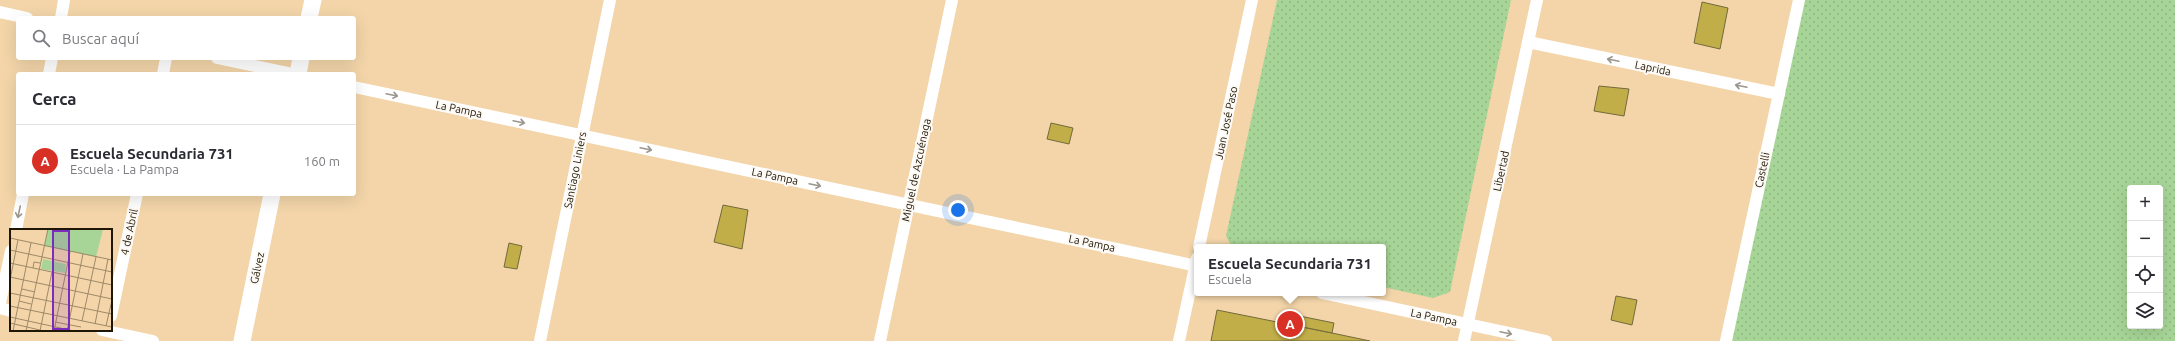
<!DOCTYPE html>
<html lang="es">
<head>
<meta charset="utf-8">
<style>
  body { margin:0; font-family:Ubuntu,sans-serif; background:#f2f2f3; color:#2b2b33 }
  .controls { position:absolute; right:12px; bottom:12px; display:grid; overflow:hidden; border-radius:4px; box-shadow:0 4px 16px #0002 }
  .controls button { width:36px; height:36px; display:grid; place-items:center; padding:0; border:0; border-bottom:1px solid #e1e1e2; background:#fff; color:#2b2b33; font:20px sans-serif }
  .you { position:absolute; left:958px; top:210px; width:14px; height:14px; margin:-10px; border:3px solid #fff; border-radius:50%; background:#1a73e8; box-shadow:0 0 0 6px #1a73e833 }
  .badge { display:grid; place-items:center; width:26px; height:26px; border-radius:50%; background:#d93025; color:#fff; font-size:13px; font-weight:700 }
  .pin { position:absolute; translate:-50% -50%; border:2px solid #fff; box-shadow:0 1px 4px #0006 }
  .popup { position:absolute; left:1194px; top:244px; width:192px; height:52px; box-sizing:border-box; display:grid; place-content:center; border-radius:4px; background:#fff; filter:drop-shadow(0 1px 3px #0005); font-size:13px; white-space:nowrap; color:#7c7c81 }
  .popup b { font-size:15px; color:#2b2b33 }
  .popup::after { content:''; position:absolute; left:50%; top:100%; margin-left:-8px; border:8px solid transparent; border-top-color:#fff }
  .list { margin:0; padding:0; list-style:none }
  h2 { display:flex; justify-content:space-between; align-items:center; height:52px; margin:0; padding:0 16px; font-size:17px }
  h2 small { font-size:13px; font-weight:400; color:#7c7c81 }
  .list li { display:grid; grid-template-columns:26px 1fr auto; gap:12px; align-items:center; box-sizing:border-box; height:72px; padding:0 16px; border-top:1px solid #e1e1e2 }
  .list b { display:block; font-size:15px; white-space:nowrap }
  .list p { margin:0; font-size:13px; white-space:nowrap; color:#7c7c81 }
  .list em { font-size:13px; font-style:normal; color:#7c7c81 }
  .icon { flex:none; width:22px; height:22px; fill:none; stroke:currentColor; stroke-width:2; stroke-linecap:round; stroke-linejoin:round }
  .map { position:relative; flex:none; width:2175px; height:341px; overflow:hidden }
  .search { position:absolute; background:#fff; box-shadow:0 4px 16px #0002; left:16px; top:16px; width:340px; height:44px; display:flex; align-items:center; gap:10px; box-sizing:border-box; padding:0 14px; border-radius:4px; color:#7c7c81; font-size:15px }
  .panel { position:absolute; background:#fff; box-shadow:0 4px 16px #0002; left:16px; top:72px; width:340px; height:124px; border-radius:4px }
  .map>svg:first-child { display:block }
  .grass { fill:url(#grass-dots); fill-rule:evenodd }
  .building { fill:#c2ae49; stroke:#73693b }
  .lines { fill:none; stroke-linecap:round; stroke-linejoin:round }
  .street { stroke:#fff; stroke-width:12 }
  .secondary { stroke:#fff; stroke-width:17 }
  .oneway { stroke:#9b968e }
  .labels { text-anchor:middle; stroke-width:4; stroke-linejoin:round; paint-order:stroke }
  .street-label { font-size:11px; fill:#201605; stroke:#fdfaf6 }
  .inset-road { fill:none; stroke:#9f8967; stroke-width:1 }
  .view { fill:#7b2cbf; fill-opacity:0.15; stroke:#7b2cbf; stroke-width:2 }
  .inset-edge { fill:none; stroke:#201605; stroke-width:2 }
</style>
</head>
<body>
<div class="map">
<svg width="2175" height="341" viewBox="0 0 2175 341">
  <defs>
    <pattern id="grass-dots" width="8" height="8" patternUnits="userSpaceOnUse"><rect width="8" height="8" fill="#a7d597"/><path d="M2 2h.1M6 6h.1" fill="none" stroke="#8fb681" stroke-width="1.8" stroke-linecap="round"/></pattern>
  </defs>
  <rect width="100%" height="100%" fill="#f3d5a9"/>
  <!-- grass -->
  <g class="grass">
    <polygon points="1277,0 1511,0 1450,292 1433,298 1383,287 1383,247 1232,247 1226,236"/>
    <path d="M1799 0H2175V341H1726ZM2130 188H2160V326H2130Z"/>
  </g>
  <!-- building -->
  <g class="building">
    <polygon points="1702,2 1728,8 1720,49 1694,43"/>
    <polygon points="1599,86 1629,89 1624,116 1594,111"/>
    <polygon points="1051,123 1073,128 1069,144 1047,139"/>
    <polygon points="723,205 748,210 742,249 714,242"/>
    <polygon points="509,243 522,246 517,269 504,267"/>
    <polygon points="1616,296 1637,300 1632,325 1611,320"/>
    <polygon points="1217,310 1332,333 1370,341 1211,341"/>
    <polygon points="1285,313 1334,323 1332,333 1283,323"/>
  </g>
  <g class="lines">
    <!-- street -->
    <g class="street">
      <polyline points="0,12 27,18"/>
      <polyline points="61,18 64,0"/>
      <polyline points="1528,42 1779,94"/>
      <polyline points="217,58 293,74"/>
      <polyline points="49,74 52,58"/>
      <polyline points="163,74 166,58"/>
      <polyline points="354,87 1197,266"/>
      <polyline points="16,230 23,194"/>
      <polyline points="1199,247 1252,0"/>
      <polyline points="1322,293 1546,341"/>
      <polyline points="0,303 11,251"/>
      <polyline points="0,308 11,311"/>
      <polyline points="111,316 137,194"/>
      <polyline points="102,330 153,341"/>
      <polyline points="540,341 610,0"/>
      <polyline points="880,341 952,0"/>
      <polyline points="1179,341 1197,258"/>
      <polyline points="1464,341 1537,0"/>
      <polyline points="1726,341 1799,0"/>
    </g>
    <!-- secondary -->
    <g class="secondary">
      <polyline points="309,18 313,0"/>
      <polyline points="298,74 301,58"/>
      <polyline points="242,341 272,194"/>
    </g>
  </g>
  <!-- one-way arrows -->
  <defs><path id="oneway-shaft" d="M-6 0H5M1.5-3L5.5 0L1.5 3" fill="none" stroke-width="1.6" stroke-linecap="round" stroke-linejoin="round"/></defs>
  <g class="oneway">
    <use href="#oneway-shaft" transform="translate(1613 60) rotate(-168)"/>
    <use href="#oneway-shaft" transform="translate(1741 86) rotate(-168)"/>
    <use href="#oneway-shaft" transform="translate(392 95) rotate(12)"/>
    <use href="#oneway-shaft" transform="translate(519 122) rotate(12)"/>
    <use href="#oneway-shaft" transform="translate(646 149) rotate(12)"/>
    <use href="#oneway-shaft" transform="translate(815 185) rotate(12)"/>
    <use href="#oneway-shaft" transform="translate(19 212) rotate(102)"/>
    <use href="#oneway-shaft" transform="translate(1506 333) rotate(12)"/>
  </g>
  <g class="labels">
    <!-- street labels -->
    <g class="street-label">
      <text transform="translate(1653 68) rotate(12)" y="4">Laprida</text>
      <text transform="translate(459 109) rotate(12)" y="4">La Pampa</text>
      <text transform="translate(1226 123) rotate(-78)" y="4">Juan José Paso</text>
      <text transform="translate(575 170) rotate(-79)" y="4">Santiago Liniers</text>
      <text transform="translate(916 170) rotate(-78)" y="4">Miguel de Azcuénaga</text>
      <text transform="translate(1762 170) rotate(-78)" y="4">Castelli</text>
      <text transform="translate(1501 171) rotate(-78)" y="4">Libertad</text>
      <text transform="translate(775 176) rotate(12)" y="4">La Pampa</text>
      <text transform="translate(129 232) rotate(-78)" y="4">4 de Abril</text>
      <text transform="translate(1092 243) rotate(12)" y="4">La Pampa</text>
      <text transform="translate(257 268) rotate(-78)" y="4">Gálvez</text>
      <text transform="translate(1434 317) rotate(12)" y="4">La Pampa</text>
    </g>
  </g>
  <!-- overview -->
  <g transform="translate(10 229)">
    <rect width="102" height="102" fill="#f3d5a9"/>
    <path d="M38 0H93L86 28 34 17ZM33 30 56 35 55 44 31 40Z" fill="#a7d597"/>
    <path class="inset-road" d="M0 9 102 31M0 21 102 43M0 34 102 56M23 39 24 33 30 34M0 48 102 70M0 51 8 11M12 60 25 63M0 64 102 85M9 72 21 75M0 77 102 98M0 88 64 102M72 92 86 28M45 93 71 98M0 94 34 102M85 95 98 30M96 97 102 71M3 102 21 14M16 102 38 0M30 102 42 43M44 102 60 23M57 102 73 25"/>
    <path class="view" d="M43 2H59V100H43Z"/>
    <rect width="102" height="102" class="inset-edge"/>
  </g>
</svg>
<div class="controls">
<button>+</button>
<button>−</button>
<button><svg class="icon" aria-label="locate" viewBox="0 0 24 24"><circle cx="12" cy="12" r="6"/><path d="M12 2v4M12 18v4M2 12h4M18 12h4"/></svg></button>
<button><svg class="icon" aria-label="layers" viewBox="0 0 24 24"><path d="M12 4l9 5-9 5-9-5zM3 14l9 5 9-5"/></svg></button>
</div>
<div class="you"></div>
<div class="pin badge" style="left:1290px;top:324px">A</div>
<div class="popup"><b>Escuela Secundaria 731</b>Escuela</div>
<div class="search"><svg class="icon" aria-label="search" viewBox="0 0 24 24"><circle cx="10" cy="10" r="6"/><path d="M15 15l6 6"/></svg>Buscar aquí</div>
<section class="panel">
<h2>Cerca<small></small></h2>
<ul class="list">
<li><span class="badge">A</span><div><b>Escuela Secundaria 731</b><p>Escuela · La Pampa</p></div><em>160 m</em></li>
</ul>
</section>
</div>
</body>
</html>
